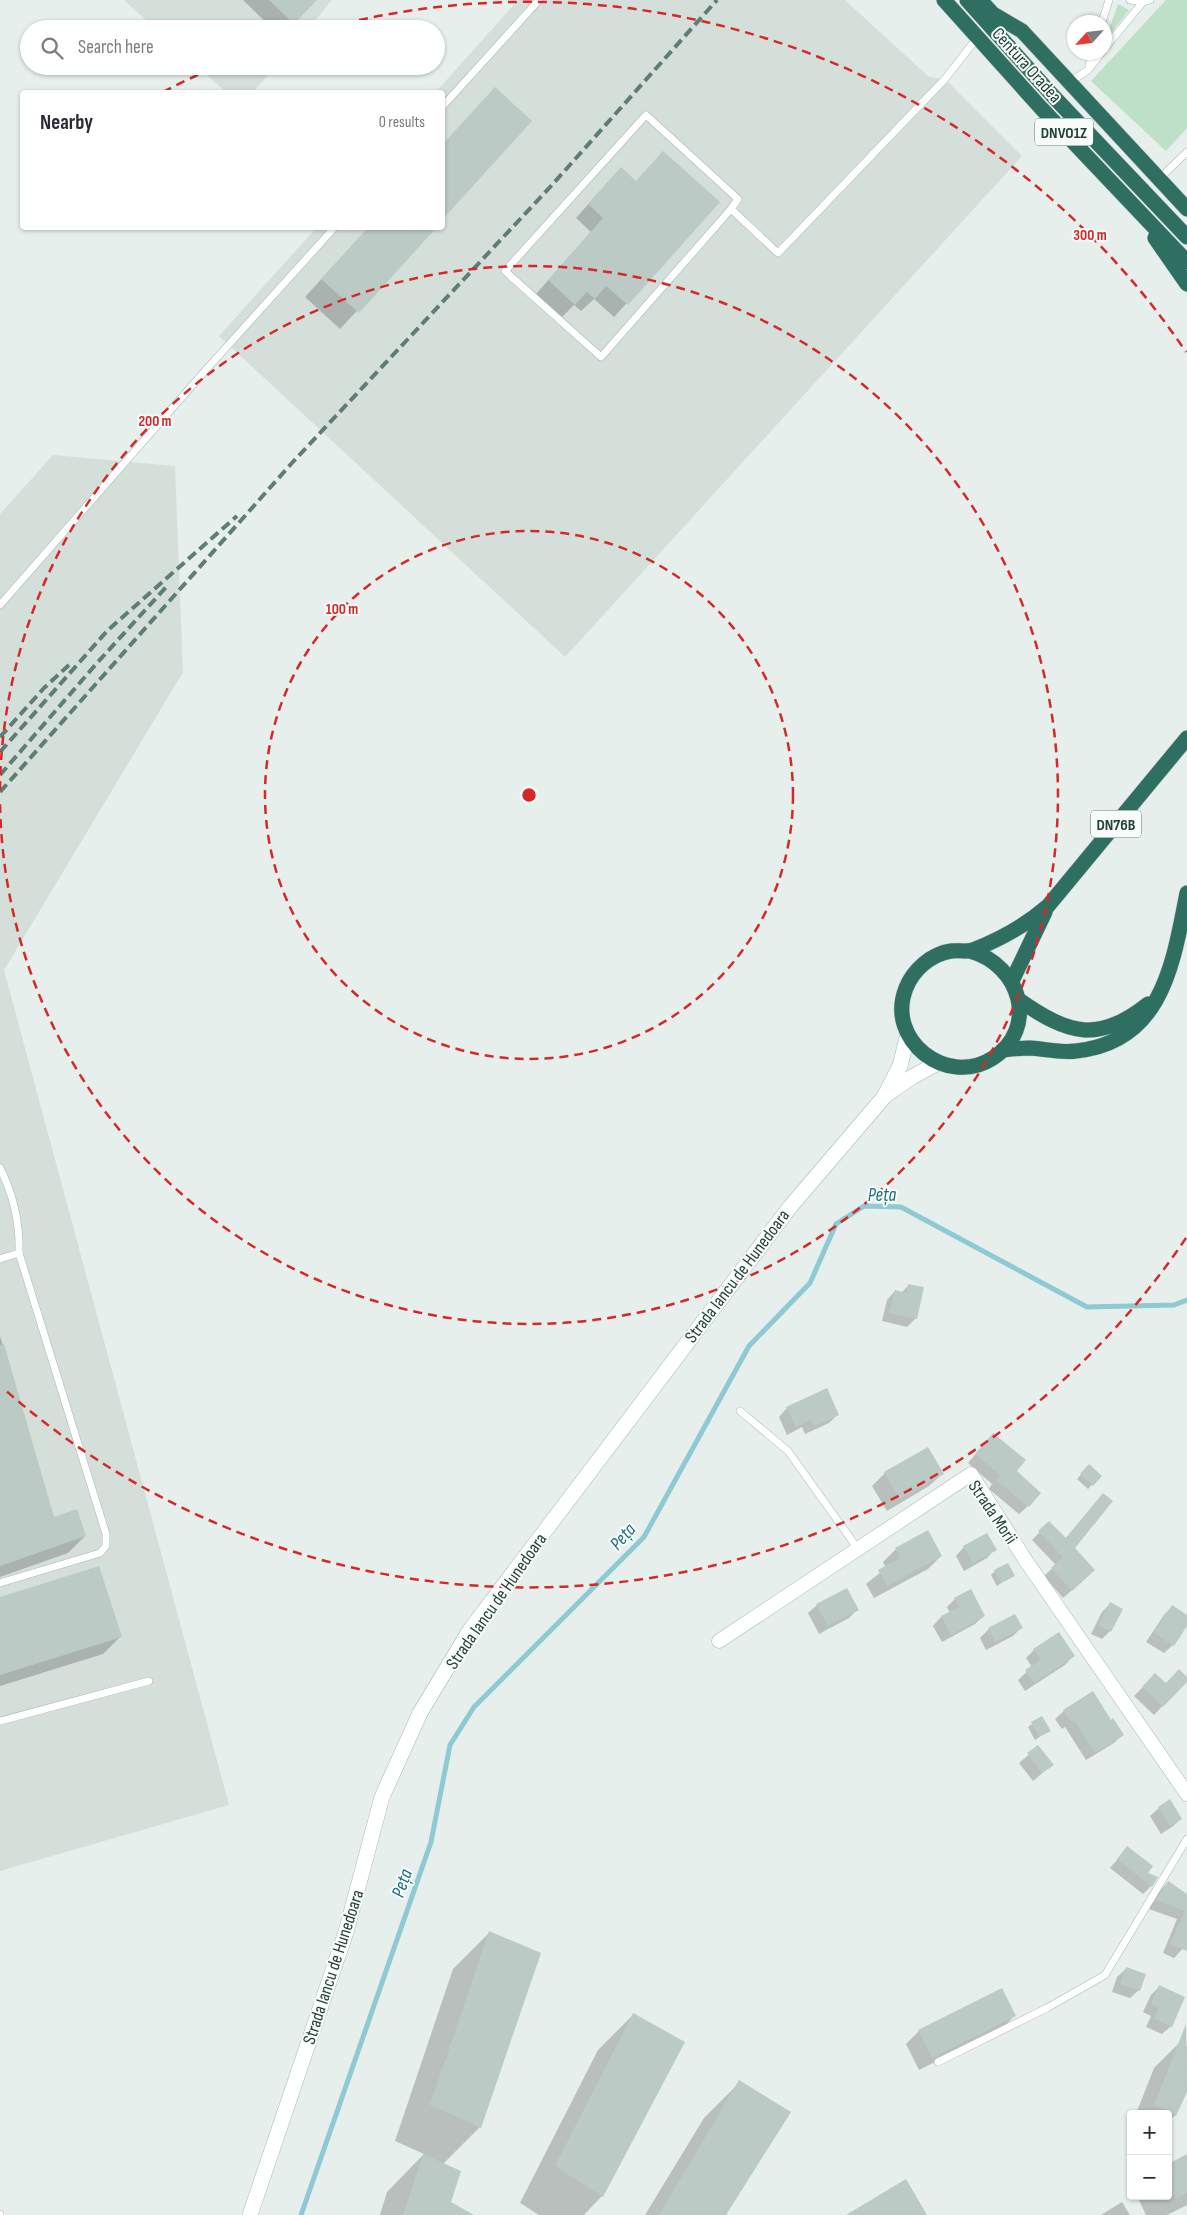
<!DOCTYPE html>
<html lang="en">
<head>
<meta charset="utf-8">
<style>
  body { margin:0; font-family:"Sofia Sans Condensed",sans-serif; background:#f2f2f3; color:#2b2b33 }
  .controls { position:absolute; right:15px; bottom:15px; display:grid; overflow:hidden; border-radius:5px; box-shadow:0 1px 4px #0004 }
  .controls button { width:45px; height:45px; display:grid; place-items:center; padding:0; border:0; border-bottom:1px solid #e1e1e2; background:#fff; color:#2b2b33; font:25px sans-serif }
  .compass { position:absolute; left:1067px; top:15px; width:45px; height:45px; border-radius:50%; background:#fff; box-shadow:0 1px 4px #0004; rotate:243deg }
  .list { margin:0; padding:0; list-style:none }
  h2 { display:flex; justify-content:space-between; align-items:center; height:65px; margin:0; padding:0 20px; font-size:21px }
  h2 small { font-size:16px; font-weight:400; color:#7c7c81 }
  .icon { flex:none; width:28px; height:28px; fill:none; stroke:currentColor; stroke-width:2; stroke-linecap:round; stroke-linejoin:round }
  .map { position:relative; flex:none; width:1187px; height:2215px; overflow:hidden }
  .search { position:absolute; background:#fff; box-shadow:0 1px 4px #0004; left:20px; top:20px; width:425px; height:55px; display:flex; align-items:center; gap:12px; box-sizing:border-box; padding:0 18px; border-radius:28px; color:#7c7c81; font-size:19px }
  .panel { position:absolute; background:#fff; box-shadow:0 1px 4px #0004; left:20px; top:90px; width:425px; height:140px; border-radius:5px }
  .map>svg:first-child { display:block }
  .built { fill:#d4dfda }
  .green { fill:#bfe0c8 }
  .shadow { fill:#0003 }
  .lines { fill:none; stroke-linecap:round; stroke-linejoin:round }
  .stream { stroke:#8ec9d4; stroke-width:5 }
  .building { fill:#bbcac4 }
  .lane-casing { stroke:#a8b8b2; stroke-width:8 }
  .street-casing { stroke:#a8b8b2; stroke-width:15 }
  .secondary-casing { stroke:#a4bbb3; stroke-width:16 }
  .highway-casing { stroke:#c2cac8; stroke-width:16 }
  .lane { stroke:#fff; stroke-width:7 }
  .street { stroke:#fff; stroke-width:14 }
  .secondary { stroke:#fff; stroke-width:15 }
  .highway { stroke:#2f6f62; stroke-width:15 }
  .rail { stroke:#5f7d75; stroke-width:4; stroke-dasharray:10 5; stroke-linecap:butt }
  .ring { fill:none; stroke:#d62828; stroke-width:2.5; stroke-dasharray:9 6 }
  .labels { text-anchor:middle; stroke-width:4; stroke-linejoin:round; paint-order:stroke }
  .shield { fill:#f7fbf9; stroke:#637a73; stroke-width:1 }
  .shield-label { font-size:16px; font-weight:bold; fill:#24423a }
  .street-label { font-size:18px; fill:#24423a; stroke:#f7fbf9 }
  .water-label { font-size:19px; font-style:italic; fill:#1c6f80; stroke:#f7fbf9 }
  .centre { fill:#d62828; stroke:#f7fbf9; stroke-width:2.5 }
  .ring-label { font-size:15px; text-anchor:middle; font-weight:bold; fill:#d62828; stroke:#f7fbf9; stroke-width:4; stroke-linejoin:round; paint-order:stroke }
</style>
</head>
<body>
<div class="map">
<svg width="1187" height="2215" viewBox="0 0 1187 2215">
  <rect width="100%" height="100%" fill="#e6efeb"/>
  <!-- built -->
  <g class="built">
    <polygon points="124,0 332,0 308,29 156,29"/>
    <polygon points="518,0 845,0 929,77 945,79 1022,156 565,657 219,336 316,228 442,228 442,92 436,92"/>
    <polygon points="197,66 276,66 253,92 226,92"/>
    <polygon points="53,455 175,466 183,672 4,970 229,1805 0,1871 0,514"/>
  </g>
  <!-- green -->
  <g class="green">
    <polygon points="1166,0 1187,0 1187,128 1166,151 1091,81"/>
    <polygon points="1118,4 1129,10 1105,41"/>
  </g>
  <!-- shadow -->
  <g class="shadow">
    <polygon points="243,0 315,0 288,29 273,29"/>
    <polygon points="608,182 636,182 719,202 614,317 594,299 581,311 574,305 562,317 536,294 591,232 576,218"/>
    <polygon points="368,228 434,228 340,329 305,297"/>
    <polygon points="909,1285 916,1318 907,1327 882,1321 887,1300 895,1291 901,1293"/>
    <polygon points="0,1336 54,1519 85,1536 68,1553 0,1577"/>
    <polygon points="787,1408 838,1414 829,1423 805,1434 802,1427 787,1435 779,1417"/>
    <polygon points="985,1443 1015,1472 1028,1506 1019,1514 989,1489 992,1484 968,1463"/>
    <polygon points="1089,1466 1100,1476 1088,1489 1077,1479"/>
    <polygon points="885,1473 942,1474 929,1486 887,1511 872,1486"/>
    <polygon points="1103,1494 1073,1548 1086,1578 1063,1598 1044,1576 1056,1565 1032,1540 1049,1523 1065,1539"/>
    <polygon points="964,1547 995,1549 987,1558 964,1571 956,1556"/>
    <polygon points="896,1549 941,1556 928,1569 874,1598 866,1584 886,1568 883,1562"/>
    <polygon points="995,1571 1013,1575 997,1586 991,1575"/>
    <polygon points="0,1599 120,1637 103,1654 0,1686"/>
    <polygon points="955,1599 984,1616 975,1624 942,1642 933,1626 941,1617 950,1613 947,1607"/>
    <polygon points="1110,1604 1110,1631 1102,1639 1091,1634 1102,1612"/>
    <polygon points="817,1605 857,1610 849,1618 819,1634 808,1613"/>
    <polygon points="1172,1607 1187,1616 1187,1624 1173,1645 1164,1653 1146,1642 1164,1615"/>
    <polygon points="1021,1628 1013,1636 986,1650 980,1638 989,1629"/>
    <polygon points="1034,1650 1073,1656 1065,1665 1025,1691 1018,1680 1032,1667 1026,1658"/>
    <polygon points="1155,1675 1166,1684 1187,1680 1154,1715 1134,1696"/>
    <polygon points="1064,1711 1111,1722 1122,1735 1114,1743 1086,1760 1065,1727 1062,1729 1055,1719"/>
    <polygon points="1042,1717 1049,1730 1035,1740 1028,1727"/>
    <polygon points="1038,1747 1052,1765 1033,1781 1019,1763"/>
    <polygon points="1159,1808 1181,1819 1172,1827 1161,1834 1150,1816"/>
    <polygon points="1127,1848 1151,1886 1143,1894 1110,1868"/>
    <polygon points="1168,1882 1187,1900 1187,1944 1174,1958 1163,1953 1177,1919 1149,1909 1160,1891"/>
    <polygon points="489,1933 480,2127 443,2164 449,2202 471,2215 380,2215 387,2192 424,2154 395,2141 453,1969"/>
    <polygon points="1126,1969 1139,1990 1130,1998 1112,1992 1117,1977"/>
    <polygon points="1159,1987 1171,2026 1162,2034 1146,2027 1151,2016 1143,2012 1151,1995"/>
    <polygon points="634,2014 683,2042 602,2196 584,2215 539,2215 520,2203 598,2050"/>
    <polygon points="1014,2016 1002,2029 919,2070 906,2044 919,2031"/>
    <polygon points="1180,2042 1187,2046 1187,2089 1175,2115 1168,2122 1168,2114 1136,2114 1154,2068"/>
    <polygon points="740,2082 725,2215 645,2215 704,2118"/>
    <polygon points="1187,2155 1187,2205 1167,2215 1146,2215 1137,2196 1168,2196 1168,2165"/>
    <polygon points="1122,2202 1130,2215 1101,2215"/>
  </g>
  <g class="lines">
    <!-- stream -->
    <polyline class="stream" points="301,2215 431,1842 450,1745 474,1707 644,1537 749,1346 810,1283 836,1224 864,1206 901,1207 1087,1307 1174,1305 1187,1300"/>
  </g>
  <!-- building -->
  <g class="building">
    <polygon points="269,0 317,0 294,24"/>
    <polygon points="495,87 532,121 442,220 442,145"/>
    <polygon points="663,151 720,202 628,305 606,286 595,299 587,292 575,305 548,280 603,218 588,204 621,167 636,181"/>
    <polygon points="368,228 436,228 359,313 321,279"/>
    <polygon points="908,1284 924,1287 917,1319 889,1313 895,1290 907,1293"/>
    <polygon points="4,1344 54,1517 77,1509 86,1536 0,1566 0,1345"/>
    <polygon points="827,1388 839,1415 814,1426 811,1420 796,1427 786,1407"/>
    <polygon points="993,1433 1026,1460 1017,1471 1041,1493 1029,1507 996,1480 1000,1475 975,1454"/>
    <polygon points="928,1447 944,1474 900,1499 884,1472"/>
    <polygon points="1089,1464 1102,1476 1093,1486 1080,1474"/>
    <polygon points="1103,1493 1113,1501 1075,1548 1095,1570 1072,1591 1051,1568 1063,1557 1038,1531 1049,1521 1066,1538"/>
    <polygon points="928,1530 942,1556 887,1586 878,1570 900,1558 895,1548"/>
    <polygon points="987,1533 997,1550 973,1563 963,1546"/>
    <polygon points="1008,1563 1015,1576 1001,1583 994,1570"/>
    <polygon points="99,1566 122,1637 0,1675 0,1597"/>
    <polygon points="847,1588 859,1610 828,1626 816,1604"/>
    <polygon points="971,1589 985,1616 951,1635 941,1616 959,1607 954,1598"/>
    <polygon points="1110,1602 1123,1609 1111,1632 1098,1625"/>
    <polygon points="1172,1605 1187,1615 1187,1626 1174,1646 1154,1633"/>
    <polygon points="1015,1614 1023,1628 995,1642 988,1628"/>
    <polygon points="1059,1632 1075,1656 1034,1683 1025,1670 1041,1660 1033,1649"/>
    <polygon points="1179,1669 1187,1677 1187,1682 1163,1707 1142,1687 1155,1673 1166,1683"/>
    <polygon points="1093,1691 1111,1720 1113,1718 1124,1735 1095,1753 1074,1720 1071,1722 1063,1710"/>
    <polygon points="1042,1716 1051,1731 1039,1737 1031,1722"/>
    <polygon points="1038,1745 1054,1765 1042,1773 1027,1753"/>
    <polygon points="1170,1799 1182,1819 1170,1826 1158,1807"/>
    <polygon points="1127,1846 1153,1866 1148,1873 1158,1877 1152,1887 1117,1859"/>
    <polygon points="1168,1881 1187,1894 1187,1951 1170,1944 1185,1911 1156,1900"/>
    <polygon points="489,1931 541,1953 481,2128 430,2105"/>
    <polygon points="1126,1967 1146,1974 1140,1991 1120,1984"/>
    <polygon points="1159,1985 1185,1997 1172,2027 1154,2019 1159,2007 1151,2004"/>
    <polygon points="1002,1988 1016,2016 932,2058 918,2030"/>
    <polygon points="633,2013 685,2042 603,2197 555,2166"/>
    <polygon points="1186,2024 1187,2092 1176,2116 1154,2105"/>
    <polygon points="739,2080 791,2112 726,2215 659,2215"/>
    <polygon points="423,2154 461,2171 451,2202 474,2215 403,2215"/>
    <polygon points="1187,2154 1187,2193 1176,2199 1168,2183 1168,2164"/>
    <polygon points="906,2179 927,2215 846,2215"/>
  </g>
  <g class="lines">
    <!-- lane casing -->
    <g class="lane-casing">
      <g id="lane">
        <polyline points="1130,0 1143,2 1150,0"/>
        <polyline points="1102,22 1109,0"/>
        <polyline points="1104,49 1143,2"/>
        <polyline points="1089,65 1093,52"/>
        <polyline points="1070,82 1088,70 1102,52"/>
        <polyline points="442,107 539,0"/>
        <polyline points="1159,179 1187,152"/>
        <polyline points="731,209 738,199 646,115 505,271 601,357 731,209 778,253 945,79 977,38"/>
        <polyline points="0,605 204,372 334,228"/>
        <path d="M0 1168C14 1196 20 1223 19 1253"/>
        <polyline points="0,1259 19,1253 106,1534 106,1546 100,1553 0,1583"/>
        <polyline points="740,1411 788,1451 858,1549"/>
        <polyline points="0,1721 149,1681"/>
        <polyline points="938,2062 1047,2008 1105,1975 1187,1839"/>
        <polyline points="0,2214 0,2215"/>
      </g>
    </g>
    <!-- street casing -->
    <g class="street-casing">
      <polyline id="street" points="719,1641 971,1474 1026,1561 1187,1794"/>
    </g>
    <!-- secondary casing -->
    <g class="secondary-casing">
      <g id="secondary">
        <polyline points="887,1094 912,1077 938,1063"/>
        <polyline points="250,2215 346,1932 382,1797 420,1713 470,1630 790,1207 884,1097 900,1066 908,1034"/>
      </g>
    </g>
    <!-- highway casing -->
    <g class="highway-casing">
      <g id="highway">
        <polyline points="944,0 1041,108 1187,262"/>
        <polyline points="967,0 1053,96 1187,237"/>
        <polyline points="980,0 993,14 1022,31 1187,209"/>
        <polyline points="1155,238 1187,284"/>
        <path d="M970 951C1021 965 1039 1028 993 1058 947 1088 885 1040 906 988 913 970 931 954 951 951 958 950 966 952 973 950 1001 939 1026 925 1048 906L1187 738"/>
        <polyline points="1012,981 1045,912"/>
        <path d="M1019 1000C1068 1034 1098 1044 1148 1004"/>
        <path d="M1003 1050C1012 1049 1021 1048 1030 1048 1045 1049 1061 1053 1076 1051 1163 1042 1173 963 1187 893"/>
      </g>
    </g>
    <!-- lane -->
    <use href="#lane" class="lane"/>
    <!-- street -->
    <use href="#street" class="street"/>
    <!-- secondary -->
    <use href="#secondary" class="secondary"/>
    <!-- highway -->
    <use href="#highway" class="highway"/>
    <!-- rail -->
    <g class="rail">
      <polyline points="0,737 44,688 69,665"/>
      <polyline points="0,752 108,630 237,516"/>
      <polyline points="0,775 97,663 168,585"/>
      <polyline points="0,792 291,464 552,185 717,0"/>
    </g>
  </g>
  <!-- distance rings -->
  <g class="ring">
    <circle cx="529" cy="795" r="264"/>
    <path d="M0 790A529 529 0 1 1 0 800"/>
    <path d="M1186 1238A793 793 0 0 1 4 1389M163 92A793 793 0 0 1 213 68M330 27A793 793 0 0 1 1186 352"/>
  </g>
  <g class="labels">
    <!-- shield labels -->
    <g class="shield">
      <rect x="1035" y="118.5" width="58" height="27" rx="4"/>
      <rect x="1091" y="810.5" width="50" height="27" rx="4"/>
    </g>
    <g class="shield-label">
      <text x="1064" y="138">DNVO1Z</text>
      <text x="1116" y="830">DN76B</text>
    </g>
    <!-- street labels -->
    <g class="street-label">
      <text transform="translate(1027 65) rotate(48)" y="6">Centura Oradea</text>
      <text transform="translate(737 1276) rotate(-53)" y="6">Strada Iancu de Hunedoara</text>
      <text transform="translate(993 1512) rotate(56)" y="6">Strada Morii</text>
      <text transform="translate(496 1601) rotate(-55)" y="6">Strada Iancu de Hunedoara</text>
      <text transform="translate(333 1967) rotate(-72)" y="6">Strada Iancu de Hunedoara</text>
    </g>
    <!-- water labels -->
    <g class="water-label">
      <text x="882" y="1201">Peța</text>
      <text transform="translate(622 1536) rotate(-49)" y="7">Peța</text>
      <text transform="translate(401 1883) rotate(-71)" y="7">Peța</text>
    </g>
  </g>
  <circle cx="529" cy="795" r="8" class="centre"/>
  <g class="ring-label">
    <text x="1090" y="240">300 m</text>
    <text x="155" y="426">200 m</text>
    <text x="342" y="614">100 m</text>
  </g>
</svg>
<div class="controls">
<button>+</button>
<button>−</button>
</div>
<svg class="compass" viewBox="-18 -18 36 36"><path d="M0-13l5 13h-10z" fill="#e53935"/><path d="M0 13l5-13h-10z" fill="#7c7c81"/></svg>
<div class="search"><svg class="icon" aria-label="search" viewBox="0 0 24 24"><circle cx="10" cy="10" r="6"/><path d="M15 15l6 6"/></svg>Search here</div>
<section class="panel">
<h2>Nearby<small>0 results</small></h2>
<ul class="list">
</ul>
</section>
</div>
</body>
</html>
